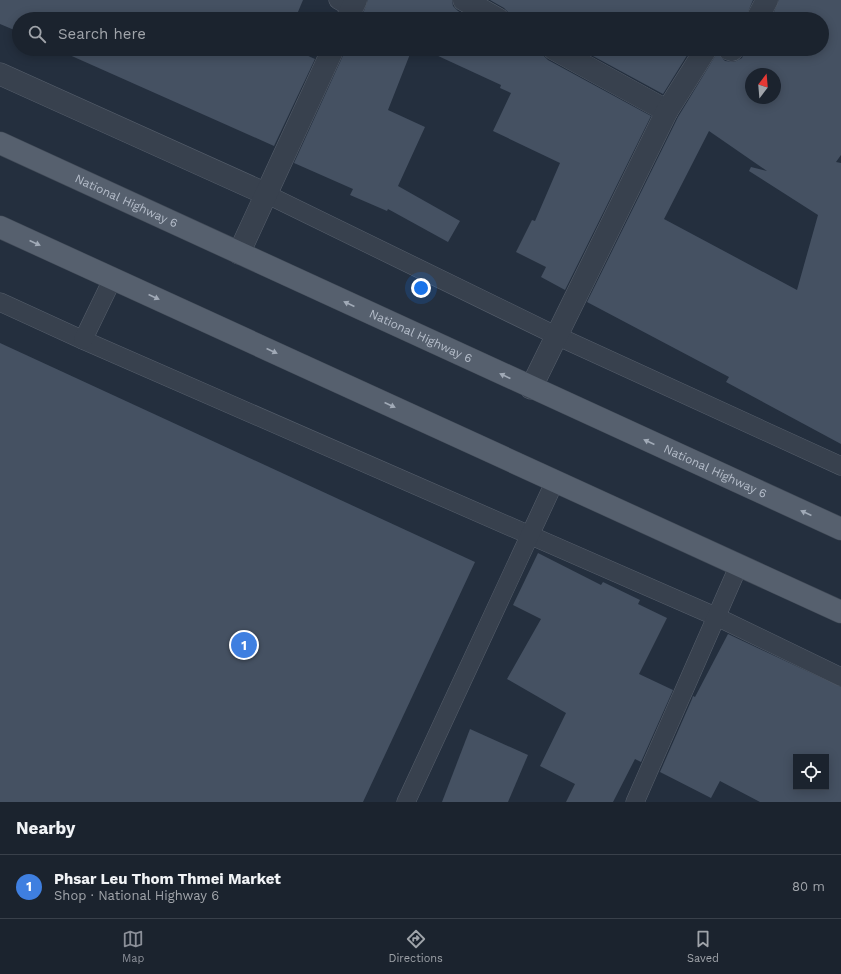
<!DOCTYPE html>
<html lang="en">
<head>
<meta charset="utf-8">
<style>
  body { margin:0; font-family:"Work Sans",sans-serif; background:#282f3a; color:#f1f3f6 }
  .controls { position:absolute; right:12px; bottom:12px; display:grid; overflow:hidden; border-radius:0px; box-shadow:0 2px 10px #0003 }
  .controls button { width:36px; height:36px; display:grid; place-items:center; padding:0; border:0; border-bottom:1px solid #39404a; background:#1b232e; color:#f1f3f6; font:20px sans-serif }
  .compass { position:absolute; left:745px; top:68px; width:36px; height:36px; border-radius:50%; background:#1b232e; box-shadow:0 2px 10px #0003; rotate:16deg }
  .you { position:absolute; left:421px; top:288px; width:14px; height:14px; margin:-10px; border:3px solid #fff; border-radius:50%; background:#1a73e8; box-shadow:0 0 0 6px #1a73e833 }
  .badge { display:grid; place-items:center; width:26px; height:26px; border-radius:50%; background:#8c9099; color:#fff; font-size:13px; font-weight:700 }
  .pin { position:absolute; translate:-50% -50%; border:2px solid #fff; box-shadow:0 1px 4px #0006 }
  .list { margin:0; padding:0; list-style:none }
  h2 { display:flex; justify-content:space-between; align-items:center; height:52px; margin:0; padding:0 16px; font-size:17px }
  h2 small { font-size:13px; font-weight:400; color:#a0a4aa }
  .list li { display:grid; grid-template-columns:26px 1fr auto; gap:12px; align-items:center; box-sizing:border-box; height:64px; padding:0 16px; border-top:1px solid #39404a }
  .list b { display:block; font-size:15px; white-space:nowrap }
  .list p { margin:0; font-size:13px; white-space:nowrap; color:#a0a4aa }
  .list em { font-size:13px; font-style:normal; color:#a0a4aa }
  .icon { flex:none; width:22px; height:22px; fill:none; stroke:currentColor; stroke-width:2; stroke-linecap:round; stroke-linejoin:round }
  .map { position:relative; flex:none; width:841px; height:802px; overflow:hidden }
  .search { position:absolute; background:#1b232e; box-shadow:0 2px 10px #0003; left:12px; right:12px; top:12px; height:44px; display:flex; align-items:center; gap:10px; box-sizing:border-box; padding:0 14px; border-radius:22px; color:#a0a4aa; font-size:15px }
  .sheet { height:116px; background:#1b232e }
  nav { display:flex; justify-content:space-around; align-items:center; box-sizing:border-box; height:56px; border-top:1px solid #39404a; background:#1b232e; font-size:11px; color:#a0a4aa }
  nav a { display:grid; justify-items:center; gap:2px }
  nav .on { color:#8c9099 }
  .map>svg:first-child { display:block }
  .building { fill:#455162; fill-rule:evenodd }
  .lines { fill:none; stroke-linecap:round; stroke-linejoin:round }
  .lane-casing { stroke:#565f6c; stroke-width:19 }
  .street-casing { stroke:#565f6c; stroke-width:23 }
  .primary-casing { stroke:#414a57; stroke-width:23 }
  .lane { stroke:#38414e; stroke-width:18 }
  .street { stroke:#38414e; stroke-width:22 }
  .primary { stroke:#56606e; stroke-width:22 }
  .oneway { fill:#a1aab7 }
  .labels { text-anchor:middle; stroke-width:3; stroke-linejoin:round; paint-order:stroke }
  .street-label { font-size:12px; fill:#b4bcc9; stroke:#1d2633 }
</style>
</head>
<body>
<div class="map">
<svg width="841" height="802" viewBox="0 0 841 802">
  <rect width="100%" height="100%" fill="#242f3e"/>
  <!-- building -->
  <g class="building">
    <polygon points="0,0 303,0 295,19 19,19 19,32 0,24"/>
    <polygon points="368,0 452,0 453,6 458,11 472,19 361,19"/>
    <polygon points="490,0 753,0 745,19 510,19 509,13 504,8"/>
    <path d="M779 0H841V155L836 162 841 163V444L726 382 729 377 587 302 678 117 717 53 725 61 734 62 742 58 745 49H822V19H771ZM751 74H775V98H751ZM709 131 767 171 751 167 749 171 818 215 797 290 664 219Z"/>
    <polygon points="56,49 293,49 315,59 274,146"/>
    <polygon points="346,49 412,49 388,110 425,127 398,186 460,221 448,242 388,209 387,211 350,195 353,189 294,163"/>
    <polygon points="423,49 542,49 543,55 548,60 651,116 565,290 541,277 546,267 516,252 532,220 535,221 560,163 493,131 511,93 500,88 501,85"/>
    <polygon points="580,49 691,49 663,94"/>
    <polygon points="0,343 475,562 363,802 0,802"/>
    <polygon points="538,553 601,585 603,582 640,600 638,604 667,618 639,674 673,690 641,762 635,759 613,802 566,802 575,784 540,766 566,713 507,679 541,619 513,605"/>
    <path d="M728 634 841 687V802H760L720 781 711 798 660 772 692 699 693 696 695 697ZM796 757H826V787H796Z"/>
    <polygon points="470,729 528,755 508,802 442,802"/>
  </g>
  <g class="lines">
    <!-- lane casing -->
    <g class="lane-casing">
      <g id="lane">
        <polyline points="338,0 352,8"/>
        <polyline points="266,194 557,336 841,466"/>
        <polyline points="0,302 83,340 717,617 841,677"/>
        <polyline points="83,340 113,278"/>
        <polyline points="406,802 555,481"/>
        <polyline points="635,802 739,565"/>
      </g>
    </g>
    <!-- street casing -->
    <g class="street-casing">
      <g id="street">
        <polyline points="464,0 498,19"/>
        <polyline points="347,19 356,0"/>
        <polyline points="757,19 767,0"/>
        <polyline points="554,49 667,111"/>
        <polyline points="729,49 732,50 733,49"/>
        <polyline points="0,74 266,194"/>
        <polyline points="239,253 333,49"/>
        <polyline points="531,388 667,111 706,49"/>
      </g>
    </g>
    <!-- primary casing -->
    <g class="primary-casing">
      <g id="primary">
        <path id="s1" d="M0 143 841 529"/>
        <polyline points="0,227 841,612"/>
      </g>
    </g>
    <!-- lane -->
    <use href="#lane" class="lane"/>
    <!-- street -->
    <use href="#street" class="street"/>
    <!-- primary -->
    <use href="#primary" class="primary"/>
  </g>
  <!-- one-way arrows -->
  <defs><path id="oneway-solid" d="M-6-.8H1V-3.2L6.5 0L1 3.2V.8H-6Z"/></defs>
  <g class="oneway">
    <use href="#oneway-solid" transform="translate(35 243) rotate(25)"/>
    <use href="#oneway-solid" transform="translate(154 297) rotate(25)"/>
    <use href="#oneway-solid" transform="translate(349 304) rotate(-155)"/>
    <use href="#oneway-solid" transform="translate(272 351) rotate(25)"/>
    <use href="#oneway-solid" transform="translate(505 376) rotate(-155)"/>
    <use href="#oneway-solid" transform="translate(390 405) rotate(25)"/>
    <use href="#oneway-solid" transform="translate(649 442) rotate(-155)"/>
    <use href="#oneway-solid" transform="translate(806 513) rotate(-155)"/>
  </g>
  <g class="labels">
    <!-- street labels -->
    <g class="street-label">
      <text dy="4" stroke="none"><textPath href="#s1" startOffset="139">National Highway 6</textPath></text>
      <text dy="4" stroke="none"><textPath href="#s1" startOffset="463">National Highway 6</textPath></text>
      <text dy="4" stroke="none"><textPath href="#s1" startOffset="787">National Highway 6</textPath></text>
    </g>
  </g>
</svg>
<div class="controls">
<button><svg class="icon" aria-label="locate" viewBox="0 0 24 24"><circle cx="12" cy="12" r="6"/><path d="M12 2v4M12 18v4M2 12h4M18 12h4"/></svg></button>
</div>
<svg class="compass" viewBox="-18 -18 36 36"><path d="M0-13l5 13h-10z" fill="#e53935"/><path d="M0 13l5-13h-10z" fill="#a0a4aa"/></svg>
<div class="you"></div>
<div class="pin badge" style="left:244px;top:645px;background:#3f7fe0">1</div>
<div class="search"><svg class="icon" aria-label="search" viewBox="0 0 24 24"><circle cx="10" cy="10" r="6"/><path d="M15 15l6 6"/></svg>Search here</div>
</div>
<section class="sheet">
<h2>Nearby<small></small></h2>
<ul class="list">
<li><span class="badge" style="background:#3f7fe0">1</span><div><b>Phsar Leu Thom Thmei Market</b><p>Shop · National Highway 6</p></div><em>80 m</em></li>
</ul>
</section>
<nav>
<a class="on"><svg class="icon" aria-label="map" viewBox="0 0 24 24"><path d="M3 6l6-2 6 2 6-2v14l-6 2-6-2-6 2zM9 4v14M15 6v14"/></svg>Map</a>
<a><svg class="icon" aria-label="directions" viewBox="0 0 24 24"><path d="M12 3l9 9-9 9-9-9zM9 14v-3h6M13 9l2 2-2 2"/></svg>Directions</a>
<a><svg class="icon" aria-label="saved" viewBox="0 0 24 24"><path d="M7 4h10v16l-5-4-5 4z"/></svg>Saved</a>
</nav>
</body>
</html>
